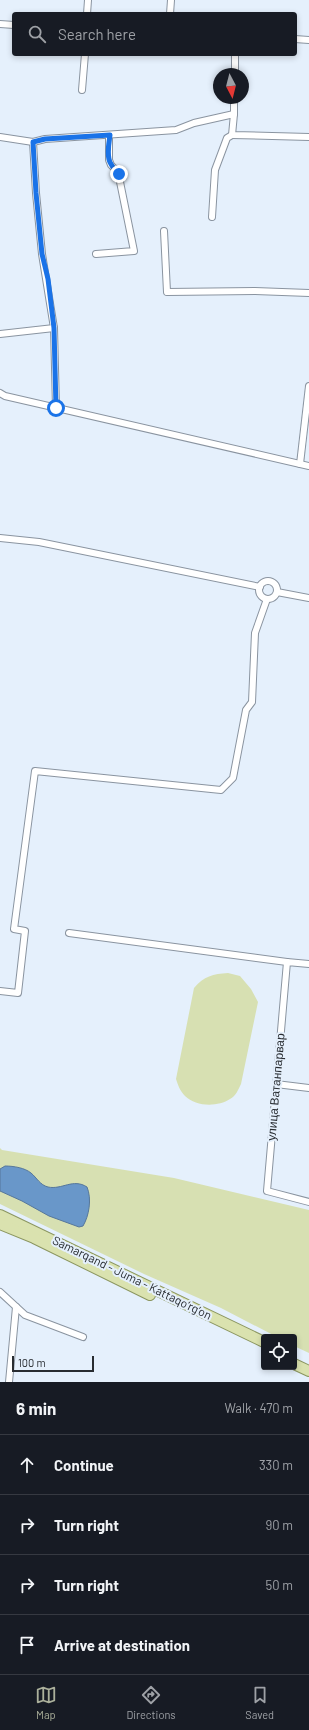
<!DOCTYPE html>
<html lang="en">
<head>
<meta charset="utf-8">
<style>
  body { margin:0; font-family:Barlow,sans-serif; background:#242831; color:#f1f3f6 }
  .controls { position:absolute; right:12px; bottom:12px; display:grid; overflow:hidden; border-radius:4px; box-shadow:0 2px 6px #0003 }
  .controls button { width:36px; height:36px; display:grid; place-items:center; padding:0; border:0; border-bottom:1px solid #363941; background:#171b24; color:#f1f3f6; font:20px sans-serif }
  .compass { position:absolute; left:213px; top:68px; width:36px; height:36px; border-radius:50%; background:#171b24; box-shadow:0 2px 6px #0003; rotate:173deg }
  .scale { position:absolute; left:12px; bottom:10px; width:82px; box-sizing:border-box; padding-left:4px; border:2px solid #282c31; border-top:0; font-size:11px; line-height:14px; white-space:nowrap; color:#282c31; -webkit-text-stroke:3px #e5f0fc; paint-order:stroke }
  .stop { position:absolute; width:12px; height:12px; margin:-9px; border:3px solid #1a73e8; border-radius:50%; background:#fff }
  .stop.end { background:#1a73e8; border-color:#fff; box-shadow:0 1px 4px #0008 }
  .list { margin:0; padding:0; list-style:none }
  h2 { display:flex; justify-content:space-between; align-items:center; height:52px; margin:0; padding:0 16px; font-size:17px }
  h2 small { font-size:13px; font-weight:400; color:#9ea1a6 }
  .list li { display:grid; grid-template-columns:26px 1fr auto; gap:12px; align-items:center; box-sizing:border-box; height:60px; padding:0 16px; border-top:1px solid #363941 }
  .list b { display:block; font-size:15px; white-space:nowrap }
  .list em { font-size:13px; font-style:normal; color:#9ea1a6 }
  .icon { flex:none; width:22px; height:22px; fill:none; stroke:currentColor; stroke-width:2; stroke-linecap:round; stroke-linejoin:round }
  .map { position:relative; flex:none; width:309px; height:1382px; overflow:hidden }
  .search { position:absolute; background:#171b24; box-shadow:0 2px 6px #0003; left:12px; right:12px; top:12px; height:44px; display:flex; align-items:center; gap:10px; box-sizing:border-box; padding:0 14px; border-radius:4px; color:#9ea1a6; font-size:15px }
  .sheet { height:292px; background:#171b24 }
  nav { display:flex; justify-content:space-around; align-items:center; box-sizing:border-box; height:56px; border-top:1px solid #363941; background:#171b24; font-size:11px; color:#9ea1a6 }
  nav a { display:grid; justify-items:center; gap:2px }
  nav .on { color:#abb09b }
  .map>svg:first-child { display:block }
  .green { fill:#d7e0b2 }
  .water { fill:#6997c9; stroke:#56779b }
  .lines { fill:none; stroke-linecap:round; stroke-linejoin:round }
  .minor-casing { stroke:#8a94a0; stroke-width:8 }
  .primary-casing { stroke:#8b9660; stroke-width:12 }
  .minor { stroke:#fff; stroke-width:6 }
  .primary { stroke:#dae2af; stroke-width:10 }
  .route { stroke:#1a73e8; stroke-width:5 }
  .labels { text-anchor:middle; stroke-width:4; stroke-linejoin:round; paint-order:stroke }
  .street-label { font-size:12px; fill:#282c31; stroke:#e5f0fc }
</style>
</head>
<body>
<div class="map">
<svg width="309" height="1382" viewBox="0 0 309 1382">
  <rect width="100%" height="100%" fill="#e5f0fc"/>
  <!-- green -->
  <g class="green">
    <path d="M228 973 240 976 251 989 258 1002 241 1084C238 1090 236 1096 230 1099 218 1107 196 1107 185 1096 180 1091 178 1085 176 1079L194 988C204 976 213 974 228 973Z"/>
    <polygon points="0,1148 2,1150 174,1178 309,1210 309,1353 294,1346 294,1337 277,1337 221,1308 144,1274 0,1204"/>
  </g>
  <!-- water -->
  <path class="water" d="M5 1166C14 1166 25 1168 31 1173 37 1178 40 1185 48 1187 62 1190 73 1178 87 1187 92 1199 89 1216 83 1226L79 1227 49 1216 22 1201 0 1191V1169Z"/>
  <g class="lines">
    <!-- minor casing -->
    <g class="minor-casing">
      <g id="minor">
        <polyline points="87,14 88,0"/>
        <polyline points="170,14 171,0"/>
        <polyline points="0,24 14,25"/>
        <polyline points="295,39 309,40"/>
        <polyline points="235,74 235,54"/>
        <polyline points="82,90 85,54"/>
        <polyline points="234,114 234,98"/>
        <polyline points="0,137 33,142"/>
        <polyline points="212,217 215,170 227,138 232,135"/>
        <polyline points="164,231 167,292 255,291 309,293"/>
        <polyline points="96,254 134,251 118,172 111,165 109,160 109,135"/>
        <polyline points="54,328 56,408"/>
        <polyline points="0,334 54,328 42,254 36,193 33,142 45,139 176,130 194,123 234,114 232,135 309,137"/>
        <polyline points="0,393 5,396 309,466"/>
        <polyline points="300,464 309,386"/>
        <polyline points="0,538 39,542 260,587"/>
        <circle cx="268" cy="590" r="9"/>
        <polyline points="277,592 309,598"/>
        <polyline points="69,933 287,962"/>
        <polyline points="309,964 287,962 267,1191 309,1202"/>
        <polyline points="0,991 18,993 25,931 14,929 35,771 221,790 233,778 246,710 252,702 255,633 267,599"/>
        <polyline points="276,1084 309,1088"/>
        <polyline points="0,1292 25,1315 83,1337"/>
        <polyline points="9,1382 16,1307"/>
      </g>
    </g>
    <!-- primary casing -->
    <g class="primary-casing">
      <g id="primary">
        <polyline points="0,1215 264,1342"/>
        <polyline points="0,1224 34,1238 150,1295"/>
        <polyline points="294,1364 309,1371"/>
      </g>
    </g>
    <!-- minor -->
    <use href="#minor" class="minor"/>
    <!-- primary -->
    <use href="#primary" class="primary"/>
  </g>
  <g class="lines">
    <!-- route -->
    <path class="route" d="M56 408 54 328 48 279 42 254 36 193 33 142 45 139 110 135C109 143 106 157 111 164 113 169 117 169 119 174"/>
  </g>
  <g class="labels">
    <!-- street labels -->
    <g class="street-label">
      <text transform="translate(276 1087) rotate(-85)" y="4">улица Ватанпарвар</text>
      <text transform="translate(132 1278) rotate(26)" y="4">Samarqand - Juma - Kattaqo‘rg‘on</text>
    </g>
  </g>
</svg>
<div class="controls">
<button><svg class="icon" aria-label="locate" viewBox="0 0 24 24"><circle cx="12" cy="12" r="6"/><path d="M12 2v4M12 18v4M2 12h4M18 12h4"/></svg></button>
</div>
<svg class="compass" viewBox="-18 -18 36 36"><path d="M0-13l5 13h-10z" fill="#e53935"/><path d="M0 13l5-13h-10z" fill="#9ea1a6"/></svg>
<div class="scale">100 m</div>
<div class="stop" style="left:56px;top:408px"></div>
<div class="stop end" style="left:119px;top:174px"></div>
<div class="search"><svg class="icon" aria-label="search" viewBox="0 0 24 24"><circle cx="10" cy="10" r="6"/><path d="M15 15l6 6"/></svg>Search here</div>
</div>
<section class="sheet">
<h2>6 min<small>Walk · 470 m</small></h2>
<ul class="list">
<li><svg class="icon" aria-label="ahead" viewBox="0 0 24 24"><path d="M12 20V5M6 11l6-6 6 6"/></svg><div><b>Continue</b></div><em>330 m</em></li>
<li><svg class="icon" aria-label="right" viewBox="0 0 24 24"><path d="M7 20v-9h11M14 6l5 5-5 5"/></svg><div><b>Turn right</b></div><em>90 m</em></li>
<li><svg class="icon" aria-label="right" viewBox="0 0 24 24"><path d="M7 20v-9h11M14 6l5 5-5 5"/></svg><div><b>Turn right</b></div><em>50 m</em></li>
<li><svg class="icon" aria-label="arrive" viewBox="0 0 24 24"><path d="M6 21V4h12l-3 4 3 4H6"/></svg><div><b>Arrive at destination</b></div></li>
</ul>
</section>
<nav>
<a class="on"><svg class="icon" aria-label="map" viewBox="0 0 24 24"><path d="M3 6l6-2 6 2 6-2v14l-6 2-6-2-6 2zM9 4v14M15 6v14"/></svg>Map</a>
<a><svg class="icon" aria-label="directions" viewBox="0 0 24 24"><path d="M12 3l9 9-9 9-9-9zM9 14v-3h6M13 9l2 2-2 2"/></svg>Directions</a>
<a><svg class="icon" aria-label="saved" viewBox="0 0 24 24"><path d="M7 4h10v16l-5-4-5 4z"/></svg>Saved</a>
</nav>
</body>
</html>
